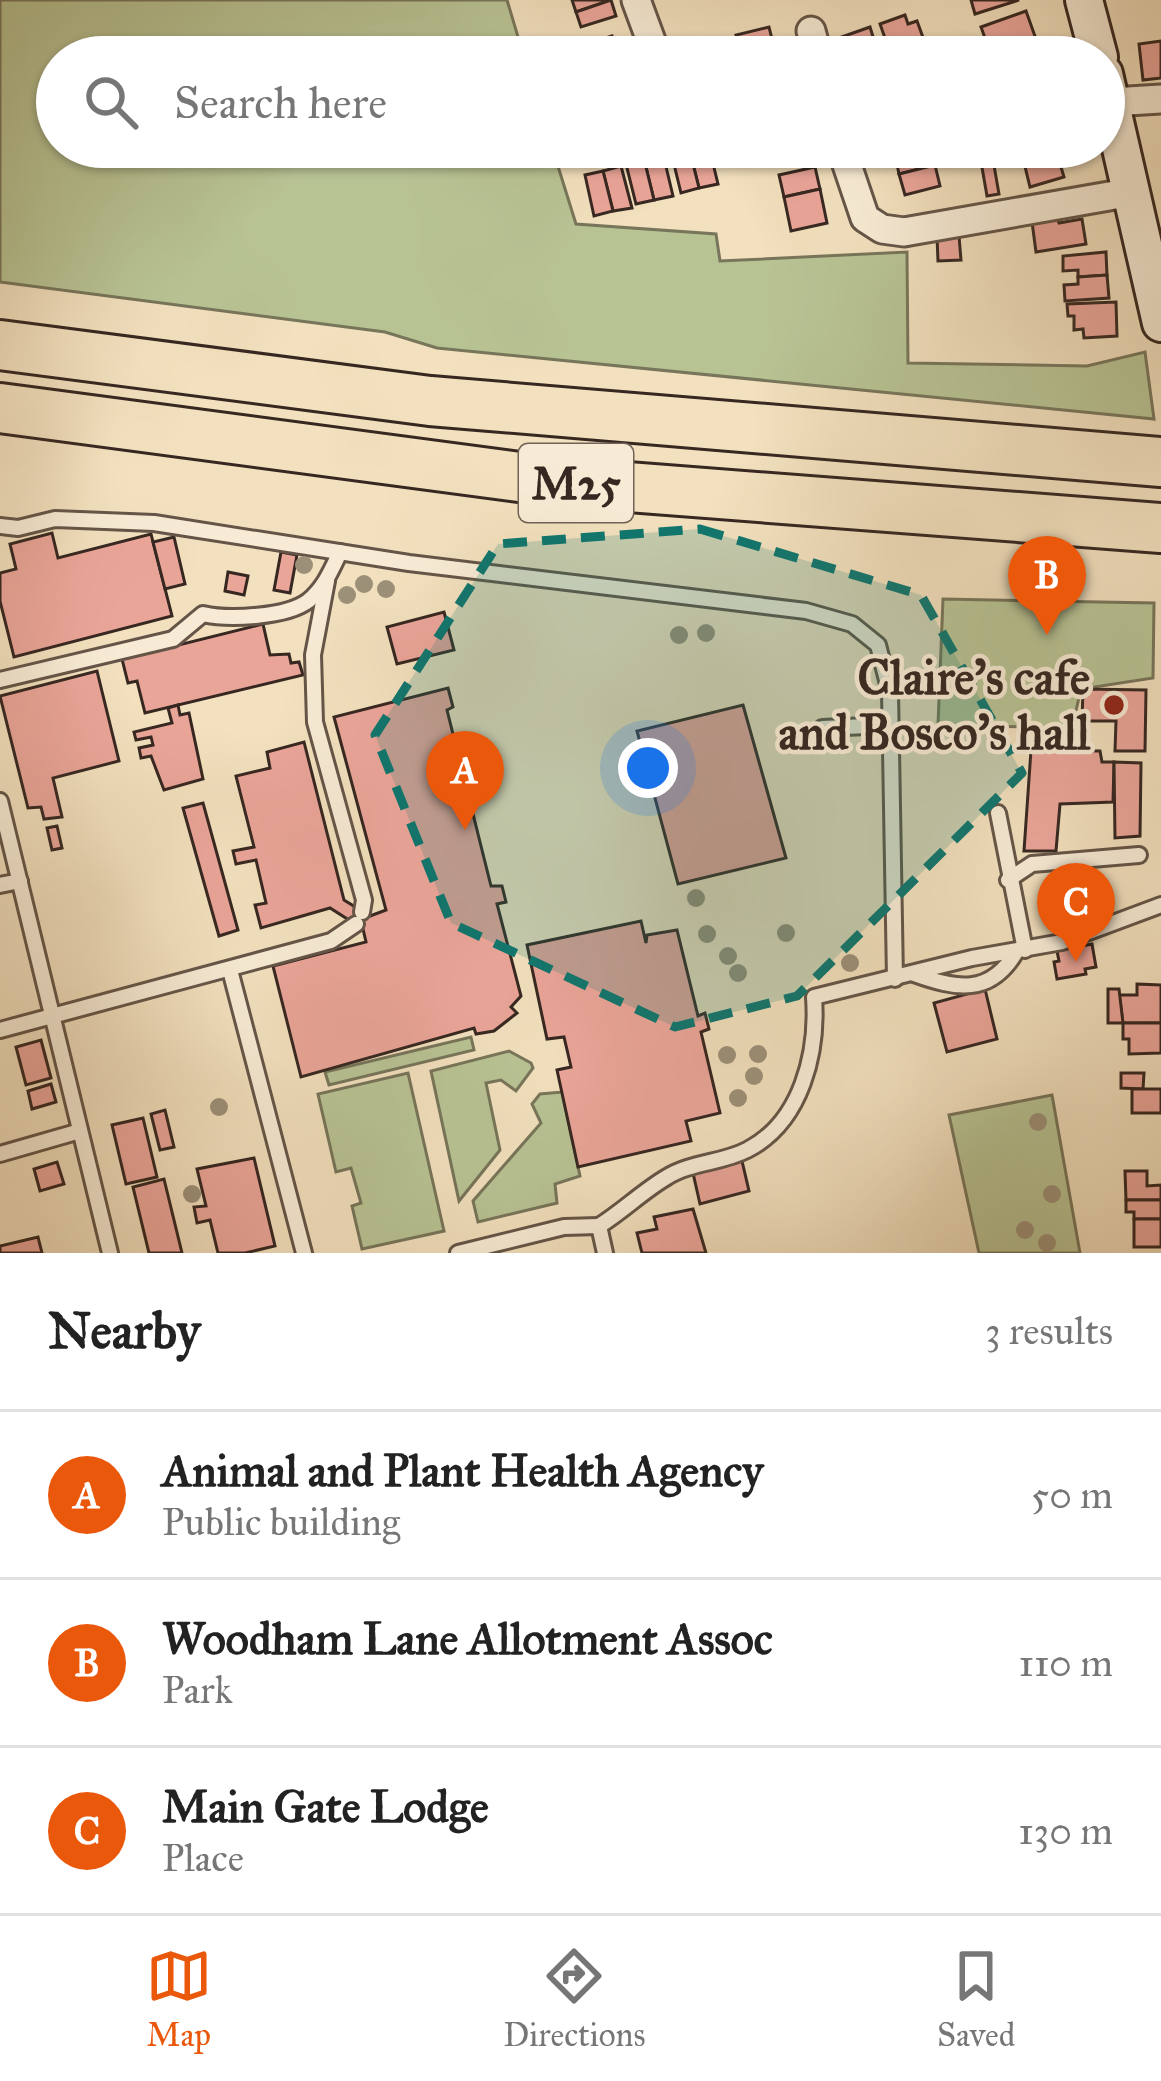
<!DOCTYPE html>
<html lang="en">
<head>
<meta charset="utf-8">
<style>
  body { margin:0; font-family:"IM FELL Great Primer",serif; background:#f6f6f6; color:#222 }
  .you { position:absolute; left:648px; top:768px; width:42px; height:42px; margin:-30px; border:9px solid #fff; border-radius:50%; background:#1a73e8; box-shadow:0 0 0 18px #1a73e833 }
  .badge { display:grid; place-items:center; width:78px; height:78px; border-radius:50%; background:#ea580c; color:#fff; font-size:39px; font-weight:700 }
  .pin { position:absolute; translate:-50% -99px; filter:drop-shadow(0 3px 6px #0008) }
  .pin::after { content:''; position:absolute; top:63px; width:42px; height:36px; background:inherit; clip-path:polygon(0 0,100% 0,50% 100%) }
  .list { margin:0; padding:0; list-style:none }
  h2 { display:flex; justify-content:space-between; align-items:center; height:156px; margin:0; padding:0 48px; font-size:51px }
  h2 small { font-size:39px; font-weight:400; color:#767676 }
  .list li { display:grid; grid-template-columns:78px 1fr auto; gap:36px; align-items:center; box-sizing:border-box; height:168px; padding:0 48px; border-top:3px solid #e0e0e0 }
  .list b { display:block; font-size:45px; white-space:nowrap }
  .list p { margin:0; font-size:39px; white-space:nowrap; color:#767676 }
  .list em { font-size:39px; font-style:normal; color:#767676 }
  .icon { flex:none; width:66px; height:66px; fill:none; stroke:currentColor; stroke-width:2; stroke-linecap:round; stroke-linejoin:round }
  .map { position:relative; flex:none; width:1161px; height:1253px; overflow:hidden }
  .search { position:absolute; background:#fff; box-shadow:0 3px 9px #0004; left:36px; right:36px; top:36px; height:132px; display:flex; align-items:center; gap:30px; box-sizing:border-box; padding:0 42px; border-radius:66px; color:#767676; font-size:45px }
  .sheet { height:660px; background:#fff }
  nav { display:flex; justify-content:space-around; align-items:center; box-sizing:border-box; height:168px; border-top:3px solid #e0e0e0; background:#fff; font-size:33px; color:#767676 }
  nav a { display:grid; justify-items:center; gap:6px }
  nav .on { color:#ea580c }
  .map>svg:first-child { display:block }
  .green { fill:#b8c394; stroke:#77755a; stroke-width:3 }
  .building { fill:#eaa599; stroke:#362721; stroke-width:3 }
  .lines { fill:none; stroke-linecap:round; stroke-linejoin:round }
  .lane-casing { stroke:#655548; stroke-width:20 }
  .street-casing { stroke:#655548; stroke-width:33 }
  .secondary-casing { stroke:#362721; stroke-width:42 }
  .highway-casing { stroke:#362721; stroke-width:54 }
  .lane { stroke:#f7ebd5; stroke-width:14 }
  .street { stroke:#f7ebd5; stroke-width:27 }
  .secondary { stroke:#f7ebd5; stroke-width:36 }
  .highway { stroke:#f2e0be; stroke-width:48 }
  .tree { fill:#9c9078 }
  .marked { fill:#0f766e; fill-opacity:0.2; stroke:#0f766e; stroke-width:9; stroke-dasharray:24 15; stroke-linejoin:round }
  .poi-dot { fill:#8f2418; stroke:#f7ebd5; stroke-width:4.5 }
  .labels { text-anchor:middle; stroke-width:9; stroke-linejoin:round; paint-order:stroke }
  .shield { fill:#f7ebd5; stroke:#706257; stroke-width:3 }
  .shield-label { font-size:45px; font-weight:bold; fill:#362721 }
  .poi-label { font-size:48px; font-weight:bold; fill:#362721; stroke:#f7ebd5; text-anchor:end }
</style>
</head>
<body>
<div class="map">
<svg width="1161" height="1253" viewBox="0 0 1161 1253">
  <rect width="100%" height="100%" fill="#f2e0be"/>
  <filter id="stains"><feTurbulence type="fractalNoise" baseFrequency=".00167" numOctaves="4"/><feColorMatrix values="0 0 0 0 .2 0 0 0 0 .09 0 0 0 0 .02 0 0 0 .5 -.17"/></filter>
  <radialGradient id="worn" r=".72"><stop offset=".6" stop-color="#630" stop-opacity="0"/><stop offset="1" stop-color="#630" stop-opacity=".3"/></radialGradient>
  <!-- green -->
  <g class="green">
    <polygon points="0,0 507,0 524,57 57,57 57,147 552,147 576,224 716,234 720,261 907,252 908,363 1087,366 1145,352 1154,419 437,348 385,332 0,282"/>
    <polygon points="943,599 1154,603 1153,678 1081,689 1072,728 938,725"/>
    <polygon points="471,1037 474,1050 329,1085 325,1072"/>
    <polygon points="509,1051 531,1063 533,1068 516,1091 501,1080 486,1083 500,1150 459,1201 431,1071"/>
    <polygon points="408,1073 444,1231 362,1249 352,1206 361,1203 351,1168 336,1172 318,1094"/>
    <polygon points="562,1092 580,1176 555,1184 557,1203 478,1222 473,1201 541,1123 532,1104 540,1094"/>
    <polygon points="1052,1095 1080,1253 979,1253 949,1115"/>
  </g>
  <!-- building -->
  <g class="building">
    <polygon points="572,0 611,0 576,12"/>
    <polygon points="611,0 616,16 581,27 576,12"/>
    <polygon points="971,0 1019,0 975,14"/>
    <polygon points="1026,11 1036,39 1001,51 997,38 986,41 981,27"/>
    <polygon points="905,15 908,24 917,21 925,43 891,55 880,24"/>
    <polygon points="769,27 775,51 782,49 784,57 742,57 736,35"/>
    <polygon points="870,27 878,53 869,57 842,57 836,39"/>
    <polygon points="612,36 618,54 574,57 572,49"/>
    <polygon points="1161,41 1161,78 1143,80 1139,44"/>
    <polygon points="709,147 718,184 699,188 689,148"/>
    <polygon points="766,147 800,147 800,150 769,159"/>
    <polygon points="908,147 931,147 935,165 899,174 894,150"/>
    <polygon points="1033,147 1055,147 1064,177 1030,187 1021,150"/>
    <polygon points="689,148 699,188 681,193 671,152"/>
    <polygon points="663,154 673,196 654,200 644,159"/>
    <polygon points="992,154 999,194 987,196 980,156"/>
    <polygon points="644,159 654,200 636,204 626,164"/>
    <polygon points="935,165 940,186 905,195 899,174"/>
    <polygon points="621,166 632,208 613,211 603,171"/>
    <polygon points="815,167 820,189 784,197 779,175"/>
    <polygon points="603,171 613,211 594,216 585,175"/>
    <polygon points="820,189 827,223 791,231 784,197"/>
    <polygon points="1057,218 1059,223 1082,219 1086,244 1036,252 1032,222"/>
    <polygon points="959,236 961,260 938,261 937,237"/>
    <polygon points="1106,252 1107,275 1078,277 1078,270 1063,271 1063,256"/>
    <polygon points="1107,275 1109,298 1065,301 1064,285 1078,284 1078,277"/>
    <polygon points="1116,302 1117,336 1084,338 1083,329 1074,330 1074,316 1068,316 1067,304"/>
    <polygon points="52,533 58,558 151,534 172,616 14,657 0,601 0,573 16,569 10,544"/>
    <polygon points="174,537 185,584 165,589 153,542"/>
    <polygon points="281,552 297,555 290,593 274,590"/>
    <polygon points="228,572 248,576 244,595 225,591"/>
    <polygon points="444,612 454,650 397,664 387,627"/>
    <polygon points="263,624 270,655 289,654 291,663 299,662 303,675 145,713 137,681 128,683 122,659"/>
    <polygon points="97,671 119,761 53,778 62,817 44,819 41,807 28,808 0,696"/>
    <polygon points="448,688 453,707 447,710 491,886 502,886 506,902 497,904 521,996 511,1007 517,1013 494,1031 476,1034 474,1028 301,1077 273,966 366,942 363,929 330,908 261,928 255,905 266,903 256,860 236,864 233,851 254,847 236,776 270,768 267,752 304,742 344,900 370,916 386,910 334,717"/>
    <polygon points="1083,689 1146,690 1145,751 1115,751 1116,721 1082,721"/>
    <polygon points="178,705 180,715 189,713 203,779 164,790 151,756 141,758 139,748 153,745 151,737 136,740 134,732 172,723 168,708"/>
    <polygon points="743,705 786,858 678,884 637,731"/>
    <polygon points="1031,750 1100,751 1102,762 1114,762 1113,802 1060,804 1056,851 1024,851"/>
    <polygon points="1114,762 1141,763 1140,836 1115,838"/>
    <polygon points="203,803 238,930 219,936 183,808"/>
    <polygon points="57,826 62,848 52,850 47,828"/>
    <polygon points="641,921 646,943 647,935 677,930 698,1016 705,1013 709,1029 701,1032 720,1113 686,1121 691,1141 578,1167 557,1070 571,1067 564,1037 547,1039 527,945"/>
    <polygon points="1092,944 1096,967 1085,969 1086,974 1057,979 1054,962 1059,961 1057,951"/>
    <polygon points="1137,984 1161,985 1161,1023 1123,1023 1119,995 1137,995"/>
    <polygon points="985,989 997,1039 947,1052 934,1003"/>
    <polygon points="1108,989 1119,989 1123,1023 1108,1023"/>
    <polygon points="1123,1023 1161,1023 1161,1053 1129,1054 1129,1039 1123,1039"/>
    <polygon points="41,1040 51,1078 26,1085 16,1047"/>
    <polygon points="1121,1073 1144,1073 1143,1089 1121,1088"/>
    <polygon points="51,1084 56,1102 32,1109 28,1091"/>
    <rect x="1132" y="1089" width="29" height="24"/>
    <polygon points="165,1110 174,1147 160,1150 151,1114"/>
    <polygon points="143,1118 157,1177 126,1184 112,1125"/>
    <polygon points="254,1158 275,1246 245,1253 218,1253 210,1220 197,1223 194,1207 206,1206 197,1169"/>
    <polygon points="742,1161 749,1191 700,1204 693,1173"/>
    <polygon points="57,1162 64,1184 40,1191 34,1169"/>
    <polygon points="1125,1171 1147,1171 1147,1186 1161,1185 1161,1200 1126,1200"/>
    <polygon points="164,1179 182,1253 149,1253 133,1187"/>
    <polygon points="1126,1200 1161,1200 1161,1219 1134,1219 1134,1212 1126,1212"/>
    <polygon points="693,1209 706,1253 642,1253 637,1233 657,1229 654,1217"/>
    <rect x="1134" y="1219" width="27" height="28"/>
    <polygon points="38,1237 42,1253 0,1253 0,1246"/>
  </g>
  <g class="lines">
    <!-- lane casing -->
    <g class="lane-casing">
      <g id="lane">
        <polyline points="0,526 18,528 55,519 154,523 409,563 806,611 852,624 878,645 890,692 895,979"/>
        <polyline points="327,581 313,655 315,722 364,900 362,912"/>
        <path d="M0 680 173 639 203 614C229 620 287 617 308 601 324 588 331 571 340 552"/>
        <polyline points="822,728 890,725"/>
        <polyline points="0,801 110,1253"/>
        <polyline points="998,813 1025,950"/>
        <polyline points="1008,880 1032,864 1139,855"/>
        <polyline points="0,885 20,881"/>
        <polyline points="230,970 304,1253"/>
        <path d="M914 974C956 989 990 996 1016 952"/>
        <polyline points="0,1030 331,941 356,924"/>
        <polyline points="0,1154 80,1131"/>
        <path d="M599 1226C623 1211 643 1191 667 1177 691 1162 722 1163 747 1150 802 1122 818 1052 814 997L972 958 1062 942 1161 905"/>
        <polyline points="599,1226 605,1253"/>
        <polyline points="458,1253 564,1227 599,1226"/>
      </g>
    </g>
    <!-- street casing -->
    <g class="street-casing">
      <g id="street">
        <polyline points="636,0 657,57"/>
        <polyline points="811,31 818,57"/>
        <polyline points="1112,102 1161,99"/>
        <polyline points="841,147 865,218 882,229 904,232 1132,192"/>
      </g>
    </g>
    <!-- secondary casing -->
    <g class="secondary-casing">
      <g id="secondary">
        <polyline points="1084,0 1099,57"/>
        <polyline points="1104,74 1161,323"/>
      </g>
    </g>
    <!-- highway casing -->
    <g class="highway-casing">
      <g id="highway">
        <polyline points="0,345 430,401 1161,462"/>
        <polyline points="0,408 550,481 1161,528"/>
      </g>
    </g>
    <!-- lane -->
    <use href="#lane" class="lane"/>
    <!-- street -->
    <use href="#street" class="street"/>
    <!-- secondary -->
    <use href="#secondary" class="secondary"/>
    <!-- highway -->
    <use href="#highway" class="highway"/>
  </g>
  <!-- trees -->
  <g class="tree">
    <circle cx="304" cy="565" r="9"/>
    <circle cx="364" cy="584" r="9"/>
    <circle cx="386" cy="589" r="9"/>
    <circle cx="347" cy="595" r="9"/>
    <circle cx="706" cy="633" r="9"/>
    <circle cx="679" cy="635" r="9"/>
    <circle cx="696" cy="898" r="9"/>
    <circle cx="786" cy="933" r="9"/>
    <circle cx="707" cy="934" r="9"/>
    <circle cx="728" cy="956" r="9"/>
    <circle cx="850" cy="963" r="9"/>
    <circle cx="738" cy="973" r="9"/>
    <circle cx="758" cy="1054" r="9"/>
    <circle cx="727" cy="1055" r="9"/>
    <circle cx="754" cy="1076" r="9"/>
    <circle cx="738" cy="1098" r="9"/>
    <circle cx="219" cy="1107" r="9"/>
    <circle cx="1038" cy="1122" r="9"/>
    <circle cx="192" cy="1194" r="9"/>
    <circle cx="1052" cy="1194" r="9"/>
    <circle cx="1025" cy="1230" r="9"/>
    <circle cx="1047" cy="1243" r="9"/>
  </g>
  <!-- marked area -->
  <path class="marked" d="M700 529 921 595 1022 773 797 996 675 1027 451 923 375 735 498 544Z"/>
  <!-- markers -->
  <circle class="poi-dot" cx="1114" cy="705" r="12"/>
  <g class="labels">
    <!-- shield labels -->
    <rect class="shield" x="519" y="444" width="114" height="78" rx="9"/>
    <g class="shield-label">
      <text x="576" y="499">M25</text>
    </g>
    <!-- poi labels -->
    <g class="poi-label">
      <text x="1090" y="694">Claire's cafe<tspan x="1090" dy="55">and Bosco's hall</tspan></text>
    </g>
  </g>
  <rect width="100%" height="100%" filter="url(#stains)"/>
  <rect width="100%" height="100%" fill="url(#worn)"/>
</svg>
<div class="you"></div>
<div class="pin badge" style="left:465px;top:830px">A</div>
<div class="pin badge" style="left:1047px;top:635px">B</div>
<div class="pin badge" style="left:1076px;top:962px">C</div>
<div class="search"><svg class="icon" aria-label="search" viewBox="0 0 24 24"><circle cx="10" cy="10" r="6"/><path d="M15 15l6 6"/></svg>Search here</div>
</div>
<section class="sheet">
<h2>Nearby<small>3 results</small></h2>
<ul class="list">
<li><span class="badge">A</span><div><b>Animal and Plant Health Agency</b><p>Public building</p></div><em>50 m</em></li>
<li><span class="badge">B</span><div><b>Woodham Lane Allotment Assoc</b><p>Park</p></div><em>110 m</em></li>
<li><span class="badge">C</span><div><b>Main Gate Lodge</b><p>Place</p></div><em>130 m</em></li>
</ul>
</section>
<nav>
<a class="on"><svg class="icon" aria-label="map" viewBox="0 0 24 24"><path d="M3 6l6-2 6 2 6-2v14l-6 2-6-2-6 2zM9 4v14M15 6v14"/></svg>Map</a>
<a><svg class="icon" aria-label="directions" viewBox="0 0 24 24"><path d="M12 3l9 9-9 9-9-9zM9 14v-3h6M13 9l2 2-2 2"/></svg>Directions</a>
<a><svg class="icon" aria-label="saved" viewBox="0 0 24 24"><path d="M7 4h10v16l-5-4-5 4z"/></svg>Saved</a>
</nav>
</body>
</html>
